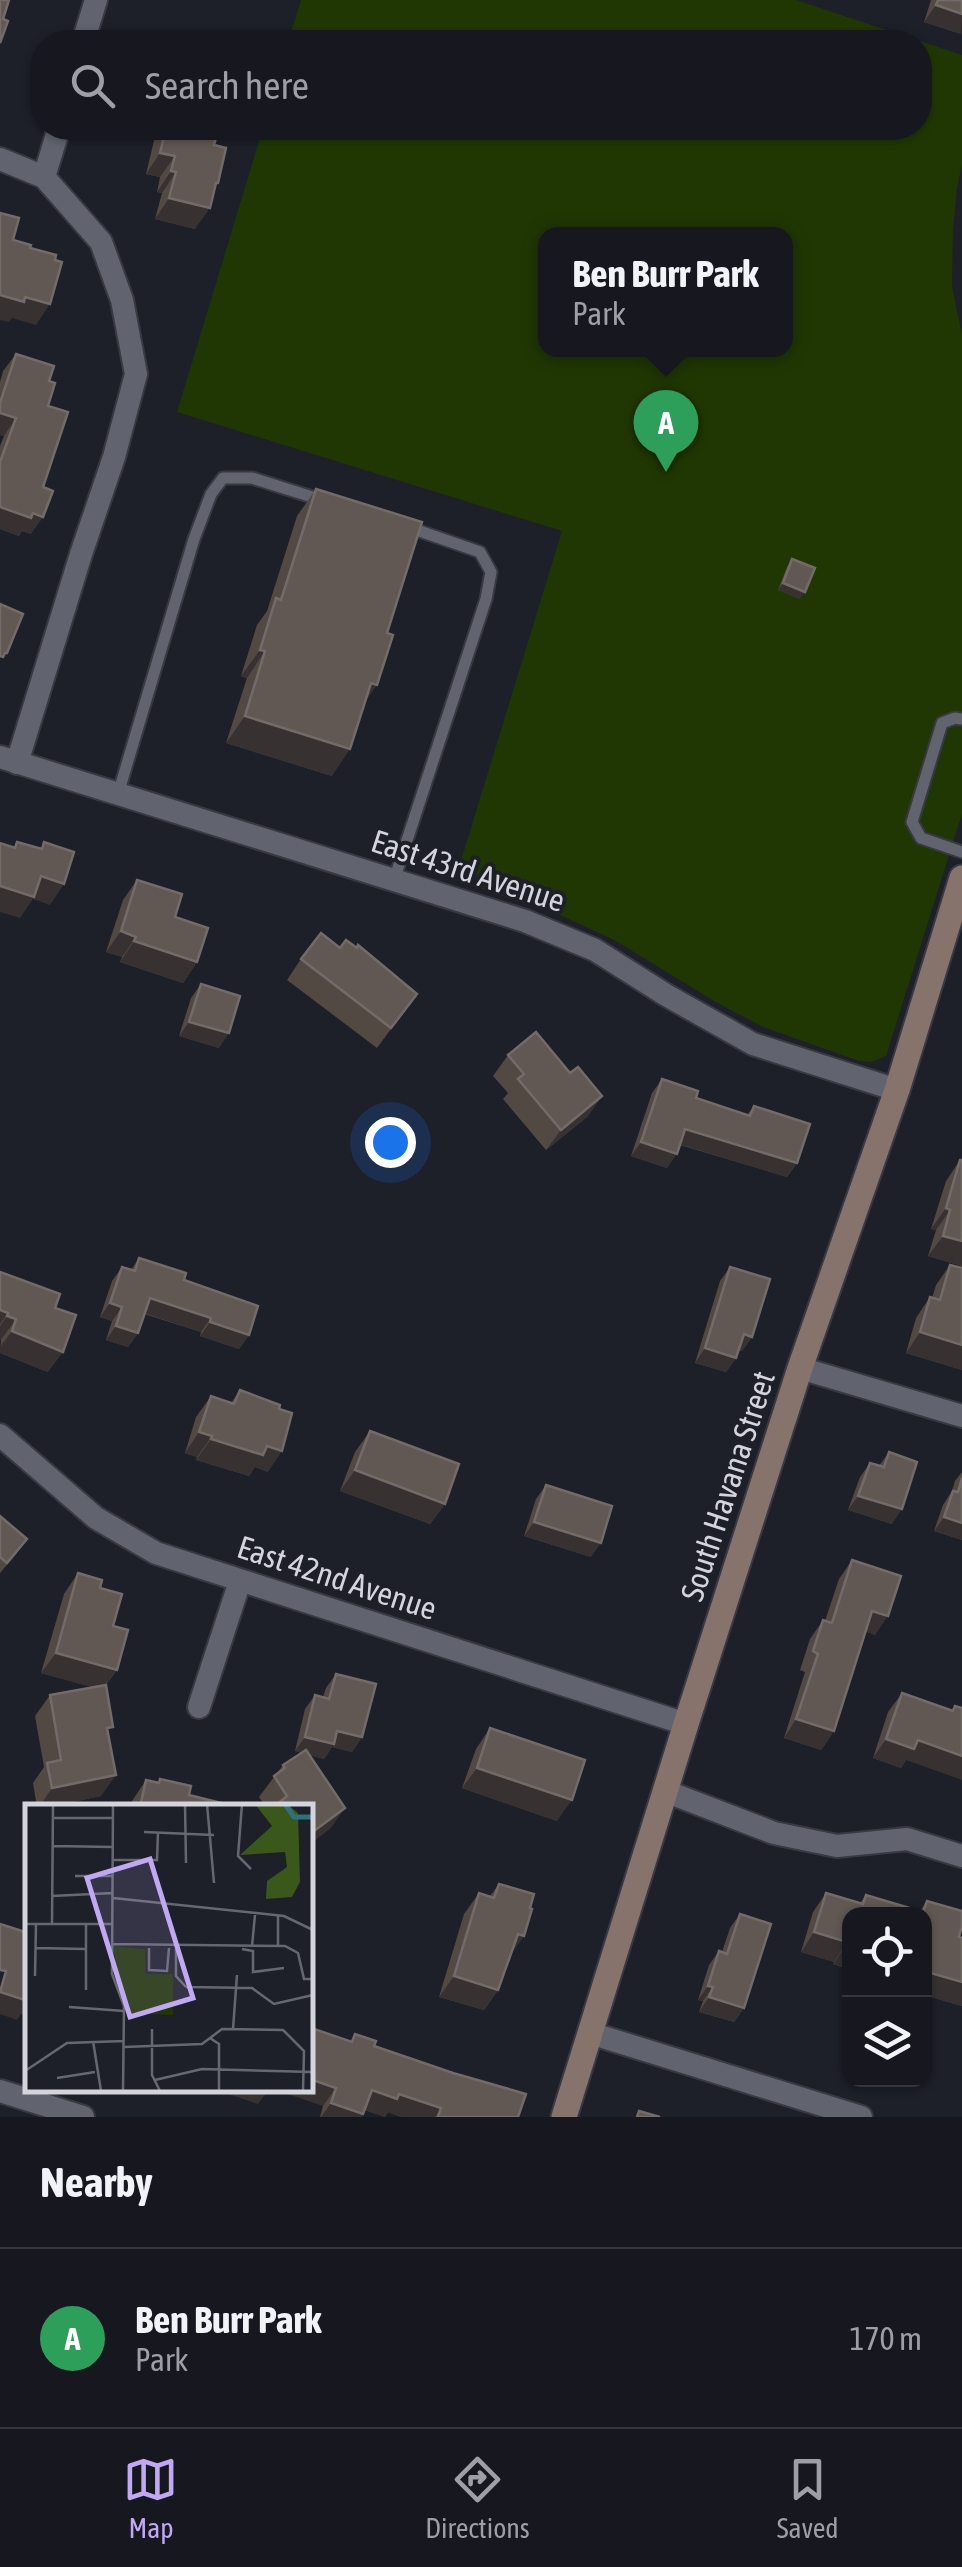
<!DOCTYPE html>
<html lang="en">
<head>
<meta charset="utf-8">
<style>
  body { margin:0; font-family:"Asap Condensed",sans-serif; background:#1f2028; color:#f1f3f6 }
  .controls { position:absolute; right:30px; bottom:30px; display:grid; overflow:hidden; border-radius:20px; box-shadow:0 2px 8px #0004 }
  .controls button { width:90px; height:90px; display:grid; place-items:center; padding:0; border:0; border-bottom:2px solid #35363d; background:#16171f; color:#f1f3f6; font:50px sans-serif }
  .you { position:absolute; left:390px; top:1142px; width:35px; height:35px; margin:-25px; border:8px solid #fff; border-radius:50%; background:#1a73e8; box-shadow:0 0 0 15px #1a73e833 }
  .badge { display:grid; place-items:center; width:65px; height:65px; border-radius:50%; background:#c1a8f3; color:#fff; font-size:32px; font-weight:700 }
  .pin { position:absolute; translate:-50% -82px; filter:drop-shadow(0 2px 5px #0008) }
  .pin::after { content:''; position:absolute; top:52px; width:35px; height:30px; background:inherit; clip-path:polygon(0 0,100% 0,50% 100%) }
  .popup { position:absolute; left:538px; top:227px; width:255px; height:130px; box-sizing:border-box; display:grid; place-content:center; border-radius:20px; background:#16171f; filter:drop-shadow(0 2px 8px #0005); font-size:32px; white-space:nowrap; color:#9e9fa4 }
  .popup b { font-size:38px; color:#f1f3f6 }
  .popup::after { content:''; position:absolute; left:50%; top:100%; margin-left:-20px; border:20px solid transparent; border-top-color:#16171f }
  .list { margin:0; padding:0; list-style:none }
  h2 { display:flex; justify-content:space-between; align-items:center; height:130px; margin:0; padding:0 40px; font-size:42px }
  h2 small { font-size:32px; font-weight:400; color:#9e9fa4 }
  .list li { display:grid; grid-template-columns:65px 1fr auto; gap:30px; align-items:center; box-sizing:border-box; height:180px; padding:0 40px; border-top:2px solid #35363d }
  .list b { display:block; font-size:38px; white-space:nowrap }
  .list p { margin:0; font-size:32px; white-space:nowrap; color:#9e9fa4 }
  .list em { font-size:32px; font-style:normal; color:#9e9fa4 }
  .icon { flex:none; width:55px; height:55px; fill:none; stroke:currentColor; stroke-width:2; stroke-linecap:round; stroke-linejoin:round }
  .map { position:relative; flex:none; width:962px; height:2117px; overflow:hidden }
  .search { position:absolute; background:#16171f; box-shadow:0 2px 8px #0004; left:30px; right:30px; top:30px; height:110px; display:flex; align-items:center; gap:25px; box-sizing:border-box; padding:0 35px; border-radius:40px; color:#9e9fa4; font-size:38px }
  .sheet { height:310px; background:#16171f }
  nav { display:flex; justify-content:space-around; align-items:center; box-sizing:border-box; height:140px; border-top:2px solid #35363d; background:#16171f; font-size:28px; color:#9e9fa4 }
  nav a { display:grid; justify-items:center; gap:5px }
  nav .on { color:#c1a8f3 }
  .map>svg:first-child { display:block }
  .green { fill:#203704; fill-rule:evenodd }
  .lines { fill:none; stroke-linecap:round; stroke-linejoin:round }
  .lane-casing { stroke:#383942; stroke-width:15 }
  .street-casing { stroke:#383942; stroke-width:26 }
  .secondary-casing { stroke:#383942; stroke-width:29 }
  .lane { stroke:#61636f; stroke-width:11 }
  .street { stroke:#61636f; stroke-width:22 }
  .secondary { stroke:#86746c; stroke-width:25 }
  .wall { fill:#534943 }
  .shaded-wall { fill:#373231 }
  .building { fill:#615853; stroke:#736b68; stroke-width:2.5 }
  .labels { text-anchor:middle; stroke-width:8; stroke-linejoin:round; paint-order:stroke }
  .street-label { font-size:32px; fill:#d4d5dc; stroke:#1d1f29 }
  .inset-river { fill:none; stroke:#2a737e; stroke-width:5 }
  .inset-road { fill:none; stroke:#666871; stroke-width:2.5 }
  .view { fill:#c1a8f3; fill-opacity:0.15; stroke:#c1a8f3; stroke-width:5 }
  .inset-edge { fill:none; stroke:#d4d5dc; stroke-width:5 }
</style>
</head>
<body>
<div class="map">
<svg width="962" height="2117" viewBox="0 0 962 2117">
  <rect width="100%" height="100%" fill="#1d1f29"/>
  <!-- green -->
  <path class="green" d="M301 0H796L962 55V164L957 188 953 230 952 286 962 335V814L886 1056 872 1062 859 1061 763 1027 714 1001 616 941 558 914 455 880 562 531 177 412 263 128H920V42H288ZM546 235H786V350H546Z"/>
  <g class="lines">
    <!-- lane casing -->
    <g class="lane-casing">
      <g id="lane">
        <polyline points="962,719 955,718 942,723 912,822 921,838 962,852"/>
        <polyline points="118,794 194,539 211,494 223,478 252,478 325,501"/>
        <polyline points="394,880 486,599 491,572 480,552 405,526"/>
      </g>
    </g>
    <!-- street casing -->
    <g class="street-casing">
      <g id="street">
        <polyline points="83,42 96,0"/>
        <polyline points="0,159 44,177 101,242 122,300 136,374 114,457 81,554 17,763"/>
        <polyline points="44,177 59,128"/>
        <polyline points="0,757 525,921 595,950 666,995 753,1044 897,1090"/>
        <polyline points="800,1368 962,1416"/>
        <polyline points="0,1435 96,1518 156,1553 686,1724"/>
        <polyline points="199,1707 240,1581"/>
        <polyline points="665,1791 774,1833 837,1846 907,1839 962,1856"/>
        <polyline points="590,2033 861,2117"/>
        <polyline points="0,2091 83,2117"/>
      </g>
    </g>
    <!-- secondary casing -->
    <g class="secondary-casing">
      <polyline id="secondary" points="564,2117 686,1724 800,1368 897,1090 962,878"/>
    </g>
    <!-- lane -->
    <use href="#lane" class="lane"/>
    <!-- street -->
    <use href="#street" class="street"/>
    <!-- secondary -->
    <use href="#secondary" class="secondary"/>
  </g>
  <!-- wall -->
  <g class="wall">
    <polygon points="931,0 962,0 961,34 924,22"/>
    <polygon points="157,128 219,128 214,145 215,188 195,229 155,219 162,193 157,192 160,177 146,174"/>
    <polygon points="16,354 49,381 43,487 31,534 22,531 19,536 0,529 0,446 4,436 0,435 0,382 3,371"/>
    <polygon points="316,489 365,702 332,776 226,743 247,678 241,676 257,625 267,611 297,516"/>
    <polygon points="792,559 800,599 778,590 787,567"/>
    <polygon points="137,880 175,917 197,962 183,983 120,962 122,957 106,952 123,900"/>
    <polygon points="340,948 402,1014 377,1048 287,980 301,959"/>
    <polygon points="201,984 219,1048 179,1036 191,998"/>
    <polygon points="508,1055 570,1073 602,1096 587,1117 546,1150 503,1099 508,1093 493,1076"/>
    <polygon points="662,1079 696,1098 747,1115 754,1106 797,1163 787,1177 680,1145 667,1168 631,1156 652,1093"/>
    <polygon points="960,1160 962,1160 962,1266 928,1256 936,1230 931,1229 946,1181"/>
    <polygon points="139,1258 184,1280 249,1335 239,1349 200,1336 201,1332 144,1314 138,1333 128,1347 106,1340 112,1321 100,1317 112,1281 122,1267 131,1270"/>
    <polygon points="950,1265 962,1370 906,1353 916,1318 930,1297 932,1298 936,1285"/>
    <polygon points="730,1267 752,1337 742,1351 739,1350 736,1358 726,1372 695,1363 720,1281"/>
    <polygon points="0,1272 55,1308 48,1372 0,1353 1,1340 0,1339"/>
    <polygon points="240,1390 268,1472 255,1467 249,1476 196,1460 197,1457 185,1453 196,1417 211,1396 231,1403"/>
    <polygon points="370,1431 445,1504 430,1524 340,1491 355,1452"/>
    <polygon points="889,1452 892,1524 848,1510 860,1477 870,1463 879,1466"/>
    <polygon points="962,1472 962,1540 934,1531 943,1505 952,1491 955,1481"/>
    <polygon points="546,1485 591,1557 524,1536 536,1499"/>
    <polygon points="0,1516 17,1553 0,1573"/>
    <polygon points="852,1560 875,1635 865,1631 834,1731 821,1750 784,1738 805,1672 800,1670 810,1639 823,1620 825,1621 839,1579"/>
    <polygon points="78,1573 100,1588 113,1626 117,1670 106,1685 108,1735 101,1796 48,1807 37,1807 33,1783 44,1767 35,1716 50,1695 92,1687 41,1673 64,1594"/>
    <polygon points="336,1674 362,1737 352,1752 332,1747 324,1759 309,1755 330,1829 310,1807 266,1807 259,1797 283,1765 302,1753 295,1751 305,1709 315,1695 323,1697 326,1688"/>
    <polygon points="902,1693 951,1710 955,1706 962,1708 906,1760 901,1768 873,1758 888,1712"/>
    <polygon points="490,1728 557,1821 462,1788 476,1749"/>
    <polygon points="160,1779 189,1795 220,1807 130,1807 132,1801 146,1780 157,1783"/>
    <polygon points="499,1884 510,1956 498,1990 484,2010 439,1997 464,1914 479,1893 490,1896"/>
    <polygon points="826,1893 860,1903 866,1895 920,1911 927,1901 959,1937 962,2006 924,1995 924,1914 850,1970 833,1964 834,1962 801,1952 813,1912"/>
    <polygon points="740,1914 744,2008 734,2022 699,2012 703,2001 698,2000 709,1965 719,1951 722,1952 730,1928"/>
    <polygon points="314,2029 350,2042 355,2034 374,2046 518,2117 401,2117 388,2112 385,2117 365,2110 362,2117 320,2117 323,2106 310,2035"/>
  </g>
  <!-- shaded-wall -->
  <g class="shaded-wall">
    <polygon points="936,5 962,14 961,34 924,22"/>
    <polygon points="160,153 175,156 160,177 146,174"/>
    <polygon points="171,171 176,172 162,193 157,192"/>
    <polygon points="169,198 210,208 195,229 155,219"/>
    <polygon points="0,295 25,297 50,304 36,325 12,318 9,322 0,320"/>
    <polygon points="0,413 16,418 4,436 0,435"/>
    <polygon points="0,507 33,513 43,517 31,534 22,531 19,536 0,529"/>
    <polygon points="783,583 805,592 800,599 778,590"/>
    <polygon points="260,650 265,651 247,678 241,676"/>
    <polygon points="371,683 377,685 358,712"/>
    <polygon points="245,716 350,749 332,776 226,743"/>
    <polygon points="41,876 64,884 50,905 33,899 20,918 0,912 0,886"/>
    <polygon points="121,931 136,937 122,957 106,952"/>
    <polygon points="134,941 197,962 183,983 120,962"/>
    <polygon points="189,1022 229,1033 219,1048 179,1036"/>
    <polygon points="602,1096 587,1117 546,1150 561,1130"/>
    <polygon points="685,1129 797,1163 787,1177 675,1143"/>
    <polygon points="641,1142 677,1154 667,1168 631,1156"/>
    <polygon points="946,1208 950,1210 936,1230 931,1229"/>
    <polygon points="943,1236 962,1241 962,1266 928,1256"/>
    <polygon points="150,1298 211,1318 201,1332 140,1312"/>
    <polygon points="110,1303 122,1307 112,1321 100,1317"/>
    <polygon points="0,1310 8,1313 0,1324"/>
    <polygon points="7,1316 16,1319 1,1340 0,1339 0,1326"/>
    <polygon points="210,1322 249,1335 239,1349 200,1336"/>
    <polygon points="116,1326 138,1333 128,1347 106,1340"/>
    <polygon points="12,1331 63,1352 48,1372 0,1353 0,1347"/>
    <polygon points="920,1332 962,1345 962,1370 906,1353"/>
    <polygon points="744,1334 752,1337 742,1351 734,1349"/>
    <polygon points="705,1348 736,1358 726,1372 695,1363"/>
    <polygon points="199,1432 212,1436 197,1457 185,1453"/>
    <polygon points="211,1439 267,1446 282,1451 268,1472 255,1467 249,1476 196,1460"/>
    <polygon points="355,1470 445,1504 430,1524 340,1491"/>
    <polygon points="858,1496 902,1509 892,1524 848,1510"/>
    <polygon points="944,1517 962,1523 962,1540 934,1531"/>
    <polygon points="534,1522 601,1543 591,1557 524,1536"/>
    <polygon points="872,1611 888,1616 875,1635 859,1629"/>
    <polygon points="56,1653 117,1670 102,1690 41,1673"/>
    <polygon points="796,1719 834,1731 821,1750 784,1738"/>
    <polygon points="337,1731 362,1737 352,1752 332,1747 324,1759 295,1751 305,1737"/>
    <polygon points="886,1739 918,1740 962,1756 962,1780 906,1760 901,1768 873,1758"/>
    <polygon points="477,1768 572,1800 557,1821 462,1788"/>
    <polygon points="116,1775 101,1796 48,1807 39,1807 52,1788"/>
    <polygon points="345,1808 330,1829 310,1844 310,1834"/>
    <polygon points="814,1932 847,1942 834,1962 801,1952"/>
    <polygon points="518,1934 524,1936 509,1957"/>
    <polygon points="846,1945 850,1946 850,1970 833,1964"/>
    <polygon points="924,1971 962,1982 962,2006 924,1995"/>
    <polygon points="454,1976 498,1990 484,2010 439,1997"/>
    <polygon points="708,1986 713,1987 703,2001 698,2000"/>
    <polygon points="0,1992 28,2001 28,2016 21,2014 17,2020 0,2014"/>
    <polygon points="709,1997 744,2008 734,2022 699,2012"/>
    <polygon points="310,2079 336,2088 323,2106 276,2090 310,2090"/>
    <polygon points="231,2090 273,2090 271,2093 267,2092 258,2104 228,2094"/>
    <polygon points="372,2090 399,2094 441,2108 435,2117 401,2117 388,2112 385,2117 359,2108"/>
    <polygon points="331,2103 363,2114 362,2117 321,2117"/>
  </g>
  <!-- building -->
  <g class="building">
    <polygon points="0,0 9,0 3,19 8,21 0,43"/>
    <polygon points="938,0 962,0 962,14 936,5"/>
    <polygon points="166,128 219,128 214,145 226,148 218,183 216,183 210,208 169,198 176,172 171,171 175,156 160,153"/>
    <polygon points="0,213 19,218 13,240 31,245 30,248 56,255 55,260 62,262 50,304 25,297 24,302 0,295"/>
    <polygon points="16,354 54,366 49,381 55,383 48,406 68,412 43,487 53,491 43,517 33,513 31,518 0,507 0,462 16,418 0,413 0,403"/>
    <polygon points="316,489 422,522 387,633 393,635 377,685 371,683 350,749 245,716 265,651 260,650 276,598 281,600"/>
    <polygon points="792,559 815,568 805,592 783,583"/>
    <polygon points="0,604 23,614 7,653 5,653 3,657 0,656"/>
    <polygon points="17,842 42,849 44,842 74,852 64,884 41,876 34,897 0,886 0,843 15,848"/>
    <polygon points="137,880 182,894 175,917 208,928 197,962 134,941 136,937 121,931"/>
    <polygon points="321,933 340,948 346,940 357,948 358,945 417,994 391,1028 301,959"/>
    <polygon points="201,984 240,996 229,1033 189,1022"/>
    <polygon points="536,1032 570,1073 578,1067 602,1096 561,1130 518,1079 524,1074 508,1055"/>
    <polygon points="662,1079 698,1091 696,1098 750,1116 754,1106 810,1124 797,1163 685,1129 677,1154 641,1142"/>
    <polygon points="960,1160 962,1160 962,1241 943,1236 950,1210 946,1208"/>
    <polygon points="139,1258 186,1273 184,1280 258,1306 249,1335 210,1322 211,1318 150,1298 138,1333 116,1326 122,1307 110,1303 122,1267 135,1271"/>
    <polygon points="950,1265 962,1268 962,1345 920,1332 930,1297 940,1300"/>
    <polygon points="730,1267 770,1279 752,1337 744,1334 736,1358 705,1348"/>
    <polygon points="0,1272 60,1294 55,1308 76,1315 63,1352 12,1331 16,1319 7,1316 8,1313 0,1310"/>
    <polygon points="240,1390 280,1405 279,1409 292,1413 282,1451 267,1446 263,1455 211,1439 212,1436 199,1432 211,1396 234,1404"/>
    <polygon points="370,1431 459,1464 445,1504 355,1470"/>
    <polygon points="889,1452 917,1462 902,1509 858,1496 870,1463 884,1467"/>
    <polygon points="962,1478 962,1523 944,1517 953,1491 958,1492"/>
    <polygon points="546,1485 612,1506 601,1543 534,1522"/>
    <polygon points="0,1516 27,1539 7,1563 0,1557"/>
    <polygon points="852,1560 901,1576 888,1616 872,1611 834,1731 796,1719 818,1654 813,1651 823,1620 832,1623"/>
    <polygon points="78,1573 102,1580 100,1588 122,1594 113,1626 128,1630 117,1670 56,1653"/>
    <polygon points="336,1674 376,1684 362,1737 337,1731 334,1744 305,1737 315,1695 329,1699"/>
    <polygon points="106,1685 113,1727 107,1728 116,1775 52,1788 47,1763 61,1760 50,1695"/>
    <polygon points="902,1693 953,1711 955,1706 962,1708 962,1756 918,1740 914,1749 886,1739"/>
    <polygon points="490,1728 585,1760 572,1800 477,1768"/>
    <polygon points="306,1750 345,1808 310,1834 310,1807 274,1807 287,1796 274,1776 285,1768 283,1765"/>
    <polygon points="160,1779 191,1786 189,1795 221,1803 220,1807 140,1807 146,1780 159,1783"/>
    <polygon points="499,1884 534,1894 530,1908 532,1909 524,1936 518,1934 498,1990 454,1976 479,1893 494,1898"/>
    <polygon points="826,1893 863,1904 866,1895 923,1912 927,1901 962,1911 962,1926 959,1937 962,1938 962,1982 924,1971 924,1914 850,1914 850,1946 846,1945 847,1942 814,1932"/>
    <polygon points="740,1914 771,1924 744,2008 709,1997 713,1987 708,1986 719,1951 727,1954"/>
    <polygon points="0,1924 28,1933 28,1956 25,1963 28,1964 28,2001 0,1992 6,1971 0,1970"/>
    <polygon points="314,2029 352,2042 355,2034 376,2041 374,2046 453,2073 526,2094 518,2117 438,2117 441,2108 399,2094 397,2099 372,2090 363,2114 331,2103 336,2088 310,2079 310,2036 312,2036"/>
    <polygon points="639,2111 660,2117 637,2117"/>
  </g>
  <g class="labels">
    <!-- street labels -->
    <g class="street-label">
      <text transform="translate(468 871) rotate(18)" y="11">East 43rd Avenue</text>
      <text transform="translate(728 1486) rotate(-72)" y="11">South Havana Street</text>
      <text transform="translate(337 1578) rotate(18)" y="11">East 42nd Avenue</text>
    </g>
  </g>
  <!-- overview -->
  <g transform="translate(25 1804)">
    <rect width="288" height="288" fill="#1d1f29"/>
    <path d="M88 142 120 145 121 170H148V211L101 209Z" fill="#203704"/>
    <path d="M230 0H262L273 9 275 78 267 93 241 95 242 77 262 63 260 48 215 51 247 22Z" fill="#3a5819"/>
    <path class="inset-river" d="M260 0 269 13H288"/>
    <path class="inset-road" d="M88 0 87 170 99 202 98 287M160 0 161 59M182 0 189 79M217 0 213 52 226 65M28 14H88M119 28 189 31M28 42 88 43M88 56H132L133 28M50 72H88M27 92 88 89M88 94 259 112 288 126M0 120H88M27 120 28 0M87 140 260 142 273 149 279 175H288M227 142 230 111M253 142V111M11 144 60 145M124 144V166L142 167 144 144M151 145V172L161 183M217 145 228 147V168L259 164M10 172 11 120M161 183 227 184 249 200 288 191M61 186V120M44 203 99 207M127 225V271L135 287M208 225 212 171M185 234 194 240V287M68 237 76 287M99 243 177 240 197 225 258 226 279 247 278 287M0 267 42 239 99 237M32 274 70 268M130 276 177 265 288 268"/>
    <path class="view" d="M125 55 168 194 105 213 62 74Z"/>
    <rect width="288" height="288" class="inset-edge"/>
  </g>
</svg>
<div class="controls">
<button><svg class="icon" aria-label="locate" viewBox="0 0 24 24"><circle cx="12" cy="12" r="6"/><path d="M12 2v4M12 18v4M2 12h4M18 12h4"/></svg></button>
<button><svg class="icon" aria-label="layers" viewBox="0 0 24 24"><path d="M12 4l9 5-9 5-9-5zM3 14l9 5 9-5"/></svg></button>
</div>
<div class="you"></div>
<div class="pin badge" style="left:666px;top:472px;background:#2e9e5b">A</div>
<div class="popup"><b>Ben Burr Park</b>Park</div>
<div class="search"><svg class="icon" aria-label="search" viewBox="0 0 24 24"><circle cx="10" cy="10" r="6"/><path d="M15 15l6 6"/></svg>Search here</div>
</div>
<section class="sheet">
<h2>Nearby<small></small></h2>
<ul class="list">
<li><span class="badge" style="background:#2e9e5b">A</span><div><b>Ben Burr Park</b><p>Park</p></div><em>170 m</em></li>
</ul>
</section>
<nav>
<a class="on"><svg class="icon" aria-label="map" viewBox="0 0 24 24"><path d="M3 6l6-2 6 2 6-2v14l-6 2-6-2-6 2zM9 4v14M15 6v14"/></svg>Map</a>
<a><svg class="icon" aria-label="directions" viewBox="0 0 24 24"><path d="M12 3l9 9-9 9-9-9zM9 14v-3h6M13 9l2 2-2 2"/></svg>Directions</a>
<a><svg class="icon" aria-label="saved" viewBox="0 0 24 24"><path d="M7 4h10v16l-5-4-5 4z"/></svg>Saved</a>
</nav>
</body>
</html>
